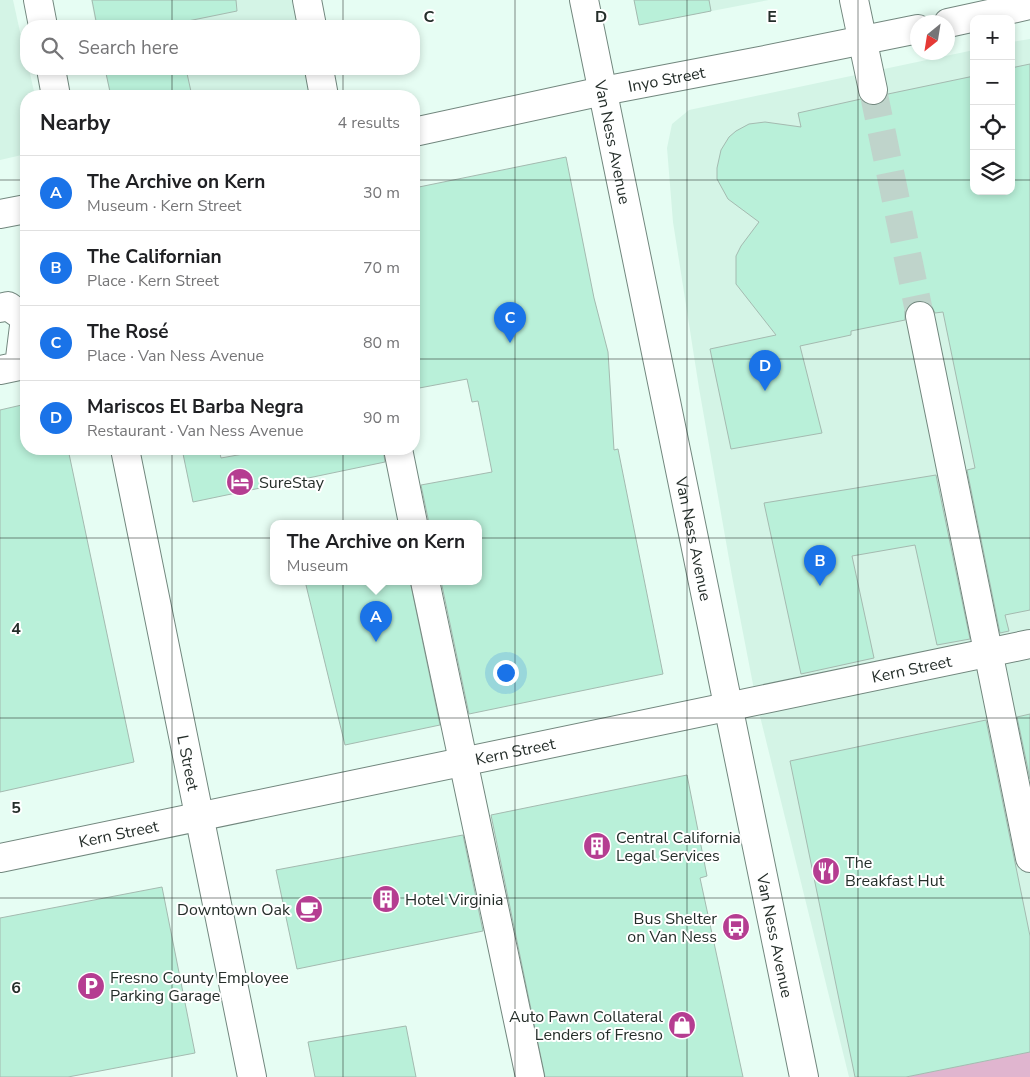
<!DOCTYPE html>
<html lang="en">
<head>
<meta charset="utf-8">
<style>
  body { margin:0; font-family:"Nunito Sans",sans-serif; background:#f2f2f2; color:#202124 }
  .controls { position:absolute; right:15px; top:15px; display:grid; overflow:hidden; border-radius:10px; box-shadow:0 2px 8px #0003 }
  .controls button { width:45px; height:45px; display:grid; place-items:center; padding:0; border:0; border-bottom:1px solid #e0e0e0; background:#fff; color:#202124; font:25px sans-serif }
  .compass { position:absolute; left:910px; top:15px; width:45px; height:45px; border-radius:50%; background:#fff; box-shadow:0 2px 8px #0003; rotate:210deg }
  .you { position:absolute; left:505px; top:672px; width:18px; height:18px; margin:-12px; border:4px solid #fff; border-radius:50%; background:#1a73e8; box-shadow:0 0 0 8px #1a73e833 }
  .badge { display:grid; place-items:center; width:32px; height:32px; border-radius:50%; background:#1a73e8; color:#fff; font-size:16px; font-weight:700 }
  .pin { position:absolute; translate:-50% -41px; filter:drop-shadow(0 1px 2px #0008) }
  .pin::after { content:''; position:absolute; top:26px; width:18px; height:15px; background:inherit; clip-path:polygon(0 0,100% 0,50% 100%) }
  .popup { position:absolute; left:270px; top:520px; width:212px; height:65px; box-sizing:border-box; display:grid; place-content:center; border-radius:10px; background:#fff; filter:drop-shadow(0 1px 4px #0005); font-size:16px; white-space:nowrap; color:#757577 }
  .popup b { font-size:19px; color:#202124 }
  .popup::after { content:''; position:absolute; left:50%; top:100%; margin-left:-10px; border:10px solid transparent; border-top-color:#fff }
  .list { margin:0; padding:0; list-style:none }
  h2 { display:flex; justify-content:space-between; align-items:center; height:65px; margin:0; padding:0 20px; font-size:21px }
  h2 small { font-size:16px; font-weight:400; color:#757577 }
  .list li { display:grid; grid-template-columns:32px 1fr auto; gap:15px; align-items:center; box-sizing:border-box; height:75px; padding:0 20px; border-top:1px solid #e0e0e0 }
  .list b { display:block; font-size:19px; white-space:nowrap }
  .list p { margin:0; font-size:16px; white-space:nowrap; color:#757577 }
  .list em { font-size:16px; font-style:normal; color:#757577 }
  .icon { flex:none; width:28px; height:28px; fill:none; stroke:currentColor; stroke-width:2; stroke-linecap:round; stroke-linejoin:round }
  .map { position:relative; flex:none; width:1030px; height:1077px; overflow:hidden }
  .search { position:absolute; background:#fff; box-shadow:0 2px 8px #0003; left:20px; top:20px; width:400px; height:55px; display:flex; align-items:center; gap:12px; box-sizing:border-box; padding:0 18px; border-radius:20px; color:#757577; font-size:19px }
  .panel { position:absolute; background:#fff; box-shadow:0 2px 8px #0003; left:20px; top:90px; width:400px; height:365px; border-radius:20px }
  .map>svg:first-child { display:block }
  .built { fill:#d4f4e6 }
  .green { fill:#e0b5cf }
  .building { fill:#b9f0d9; stroke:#a4bab0 }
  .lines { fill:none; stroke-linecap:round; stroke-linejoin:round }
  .minor-tunnel { stroke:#bfd4cb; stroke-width:28; stroke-dasharray:28 14; stroke-linecap:butt }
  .minor-casing { stroke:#72877e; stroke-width:30 }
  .major-casing { stroke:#72877e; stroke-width:30 }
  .minor { stroke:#fff; stroke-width:28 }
  .major { stroke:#fff; stroke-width:28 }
  .grid { fill:none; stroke:#252e2a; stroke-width:1; stroke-opacity:0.55 }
  .labels { text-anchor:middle; stroke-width:4; stroke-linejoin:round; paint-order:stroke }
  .street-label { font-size:16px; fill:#252e2a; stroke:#fff }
  .poi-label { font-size:16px; fill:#252e2a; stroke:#fff; text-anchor:start }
  .grid-label { font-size:16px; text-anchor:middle; font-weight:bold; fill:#252e2a; stroke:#fff; stroke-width:4; stroke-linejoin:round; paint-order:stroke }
</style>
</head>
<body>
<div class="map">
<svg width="1030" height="1077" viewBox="0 0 1030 1077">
  <rect width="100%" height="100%" fill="#e6fdf3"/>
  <!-- built -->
  <g class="built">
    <polygon points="0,0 13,0 26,59 26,69 29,69 35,96 26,96 26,154 0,160"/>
    <polygon points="91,0 294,0 300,26 96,26"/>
    <polygon points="634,0 769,0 639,25"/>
    <polygon points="1030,39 1030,1077 849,1077 756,700 732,576 699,388 673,222 667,148 672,124 689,110 974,50 974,191 1011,191 1011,42"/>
    <polygon points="105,69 308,69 314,95 110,96"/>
  </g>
  <!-- green -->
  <polygon class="green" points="1030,1052 1030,1077 906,1077"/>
  <!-- building -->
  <g class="building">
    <polygon points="92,0 236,0 237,11 178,23 178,26 97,26"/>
    <polygon points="634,0 709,0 711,11 639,25"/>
    <polygon points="1030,64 1030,610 1005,615 1009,631 1000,633 967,470 975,468 943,312 935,313 931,305 924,301 916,301 909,305 905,311 905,320 851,331 851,335 800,346 822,433 731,449 710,349 776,335 736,284 736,256 741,246 759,222 728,199 717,179 717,168 721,150 729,137 736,131 749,124 765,122 801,127 798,113 861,99 868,105 876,105 884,101 888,94 974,76 974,191 1011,191 1011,68"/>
    <polygon points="105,69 186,69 192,96 111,96"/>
    <polygon points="566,157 594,298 608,352 614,450 618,449 663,674 469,714 441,581 478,581 478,523 429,523 421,485 492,472 478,401 472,402 467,379 414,389 414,188"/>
    <polygon points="26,404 26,449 68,449 134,762 0,792 0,410"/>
    <polygon points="182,449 219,449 221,458 271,449 383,449 385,462 193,502"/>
    <polygon points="936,475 970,639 937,645 915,545 852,556 874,658 801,674 764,503"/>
    <polygon points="305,581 410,581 440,725 345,745"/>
    <polygon points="1030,714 1030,779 1017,717"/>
    <polygon points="986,720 1030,936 1030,1052 906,1077 855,1077 790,761"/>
    <polygon points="687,775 707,876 700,878 743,1077 545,1077 491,815"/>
    <polygon points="463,835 483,931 297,969 276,870"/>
    <polygon points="162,887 195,1053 68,1077 0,1077 0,918"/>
    <polygon points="406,1026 416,1077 315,1077 308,1042"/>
  </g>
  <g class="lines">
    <!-- minor-tunnel -->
    <polyline class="minor-tunnel" points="873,90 920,316"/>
    <!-- minor casing -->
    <g class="minor-casing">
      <g id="minor">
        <polyline points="38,0 43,26"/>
        <polyline points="307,0 312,26"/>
        <polyline points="854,0 873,90"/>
        <polyline points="948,23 1030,5"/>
        <polyline points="51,69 56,96"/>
        <polyline points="319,69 324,96"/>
        <path id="s1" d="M414 132 603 91 760 61 918 29"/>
        <polyline points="0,214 26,209"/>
        <polyline points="0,308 8,306 25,318"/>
        <polyline points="920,316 1030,858"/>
        <polyline points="0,370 19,366 25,318"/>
        <path id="s2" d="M125 449 252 1077"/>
        <polyline points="398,449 413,523"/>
        <polyline points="425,581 530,1077"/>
        <path id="s3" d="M0 858 1030 644"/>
      </g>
    </g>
    <!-- major casing -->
    <g class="major-casing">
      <g id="major">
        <path id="s4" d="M584 0 804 1077"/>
      </g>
    </g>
    <!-- minor -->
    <use href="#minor" class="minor"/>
    <!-- major -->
    <use href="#major" class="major"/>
  </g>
  <!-- grid -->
  <path class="grid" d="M172 0V26M343 0V26M515 0V1077M687 0V1077M858 0V1077M172 69V96M343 69V96M0 180H26M414 180H974M1011 180H1030M0 359H26M414 359H1030M172 449V1077M343 449V1077M0 538H1030M0 718H1030M0 898H1030"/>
  <!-- icons -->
  <defs>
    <g id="hotel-disc" transform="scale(1.4375)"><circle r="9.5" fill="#b53d91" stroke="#fff"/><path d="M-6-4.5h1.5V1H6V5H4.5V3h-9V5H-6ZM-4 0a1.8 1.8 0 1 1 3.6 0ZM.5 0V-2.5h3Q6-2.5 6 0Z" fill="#fff"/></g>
    <g id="building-disc" transform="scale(1.4375)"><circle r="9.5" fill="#b53d91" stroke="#fff"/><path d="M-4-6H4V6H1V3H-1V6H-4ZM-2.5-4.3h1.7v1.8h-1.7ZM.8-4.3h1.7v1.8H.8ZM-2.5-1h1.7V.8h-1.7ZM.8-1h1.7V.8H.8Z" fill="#fff"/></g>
    <g id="restaurant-disc" transform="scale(1.4375)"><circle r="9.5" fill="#b53d91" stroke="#fff"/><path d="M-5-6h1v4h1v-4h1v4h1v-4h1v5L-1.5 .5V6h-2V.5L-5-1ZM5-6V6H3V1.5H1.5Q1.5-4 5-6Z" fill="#fff"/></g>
    <g id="cafe-disc" transform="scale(1.4375)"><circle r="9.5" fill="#b53d91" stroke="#fff"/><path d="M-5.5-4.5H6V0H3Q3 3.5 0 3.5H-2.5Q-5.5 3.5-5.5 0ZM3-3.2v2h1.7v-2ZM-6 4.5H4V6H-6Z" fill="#fff"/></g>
    <g id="bus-disc" transform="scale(1.4375)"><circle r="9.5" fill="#b53d91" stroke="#fff"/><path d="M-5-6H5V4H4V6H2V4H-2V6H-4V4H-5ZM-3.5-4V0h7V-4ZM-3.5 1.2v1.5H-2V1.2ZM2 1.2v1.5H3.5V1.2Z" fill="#fff"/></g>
    <g id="parking-disc" transform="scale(1.4375)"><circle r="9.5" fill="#b53d91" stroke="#fff"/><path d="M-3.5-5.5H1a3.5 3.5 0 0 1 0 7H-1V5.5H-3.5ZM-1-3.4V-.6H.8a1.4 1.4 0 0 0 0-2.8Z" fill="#fff"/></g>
    <g id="shop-disc" transform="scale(1.4375)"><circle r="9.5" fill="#b53d91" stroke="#fff"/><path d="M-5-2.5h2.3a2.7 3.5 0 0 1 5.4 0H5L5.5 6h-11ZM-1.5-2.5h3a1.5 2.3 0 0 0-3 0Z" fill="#fff"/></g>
  </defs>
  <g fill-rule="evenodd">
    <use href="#hotel-disc" x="240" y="482"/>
    <use href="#building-disc" x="597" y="846"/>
    <use href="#restaurant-disc" x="826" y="871"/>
    <use href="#building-disc" x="386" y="899"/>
    <use href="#cafe-disc" x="309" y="909"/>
    <use href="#bus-disc" x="736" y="927"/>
    <use href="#parking-disc" x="91" y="986"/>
    <use href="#shop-disc" x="682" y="1025"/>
  </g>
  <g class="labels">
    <!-- street labels -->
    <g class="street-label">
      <text dy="6" stroke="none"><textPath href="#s1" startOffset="258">Inyo Street</textPath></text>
      <text dy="6" stroke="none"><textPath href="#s4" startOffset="145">Van Ness Avenue</textPath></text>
      <text dy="6" stroke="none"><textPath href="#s4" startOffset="550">Van Ness Avenue</textPath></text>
      <text dy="6" stroke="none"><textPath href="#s3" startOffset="931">Kern Street</textPath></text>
      <text dy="6" stroke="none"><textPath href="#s3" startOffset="526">Kern Street</textPath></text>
      <text dy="6" stroke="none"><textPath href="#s2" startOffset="320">L Street</textPath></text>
      <text dy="6" stroke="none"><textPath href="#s3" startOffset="121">Kern Street</textPath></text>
      <text dy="6" stroke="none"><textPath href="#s4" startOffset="955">Van Ness Avenue</textPath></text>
    </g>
    <!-- poi labels -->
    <g class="poi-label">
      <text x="259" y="488">SureStay</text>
      <text x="616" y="843">Central California<tspan x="616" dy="18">Legal Services</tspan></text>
      <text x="845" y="868">The<tspan x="845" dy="18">Breakfast Hut</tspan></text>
      <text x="405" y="905">Hotel Virginia</text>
      <text x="290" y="915" text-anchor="end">Downtown Oak</text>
      <text x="717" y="924" text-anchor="end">Bus Shelter<tspan x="717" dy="18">on Van Ness</tspan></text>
      <text x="110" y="983">Fresno County Employee<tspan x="110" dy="18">Parking Garage</tspan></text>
      <text x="663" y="1022" text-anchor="end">Auto Pawn Collateral<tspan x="663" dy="18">Lenders of Fresno</tspan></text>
    </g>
  </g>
  <g class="grid-label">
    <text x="429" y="22">C</text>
    <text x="601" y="22">D</text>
    <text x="772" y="22">E</text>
    <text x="16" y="634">4</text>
    <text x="16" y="813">5</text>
    <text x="16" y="993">6</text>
  </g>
</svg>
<div class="controls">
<button>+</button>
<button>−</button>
<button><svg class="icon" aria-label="locate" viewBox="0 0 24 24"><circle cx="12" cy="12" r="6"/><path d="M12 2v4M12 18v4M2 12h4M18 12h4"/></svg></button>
<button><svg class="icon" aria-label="layers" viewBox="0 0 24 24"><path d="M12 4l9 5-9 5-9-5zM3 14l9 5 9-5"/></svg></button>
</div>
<svg class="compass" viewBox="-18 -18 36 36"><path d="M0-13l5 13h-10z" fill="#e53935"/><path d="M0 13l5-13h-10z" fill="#757577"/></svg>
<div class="you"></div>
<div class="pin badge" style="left:376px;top:642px">A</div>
<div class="popup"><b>The Archive on Kern</b>Museum</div>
<div class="pin badge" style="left:820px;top:586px">B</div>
<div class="pin badge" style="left:510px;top:343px">C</div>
<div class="pin badge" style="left:765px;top:391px">D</div>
<div class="search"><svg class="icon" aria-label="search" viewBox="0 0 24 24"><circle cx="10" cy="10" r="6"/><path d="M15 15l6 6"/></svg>Search here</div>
<section class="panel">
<h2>Nearby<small>4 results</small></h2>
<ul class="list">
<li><span class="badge">A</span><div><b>The Archive on Kern</b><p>Museum · Kern Street</p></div><em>30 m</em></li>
<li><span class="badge">B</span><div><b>The Californian</b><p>Place · Kern Street</p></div><em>70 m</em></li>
<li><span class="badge">C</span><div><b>The Rosé</b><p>Place · Van Ness Avenue</p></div><em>80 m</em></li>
<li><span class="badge">D</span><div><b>Mariscos El Barba Negra</b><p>Restaurant · Van Ness Avenue</p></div><em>90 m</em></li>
</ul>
</section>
</div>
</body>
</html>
